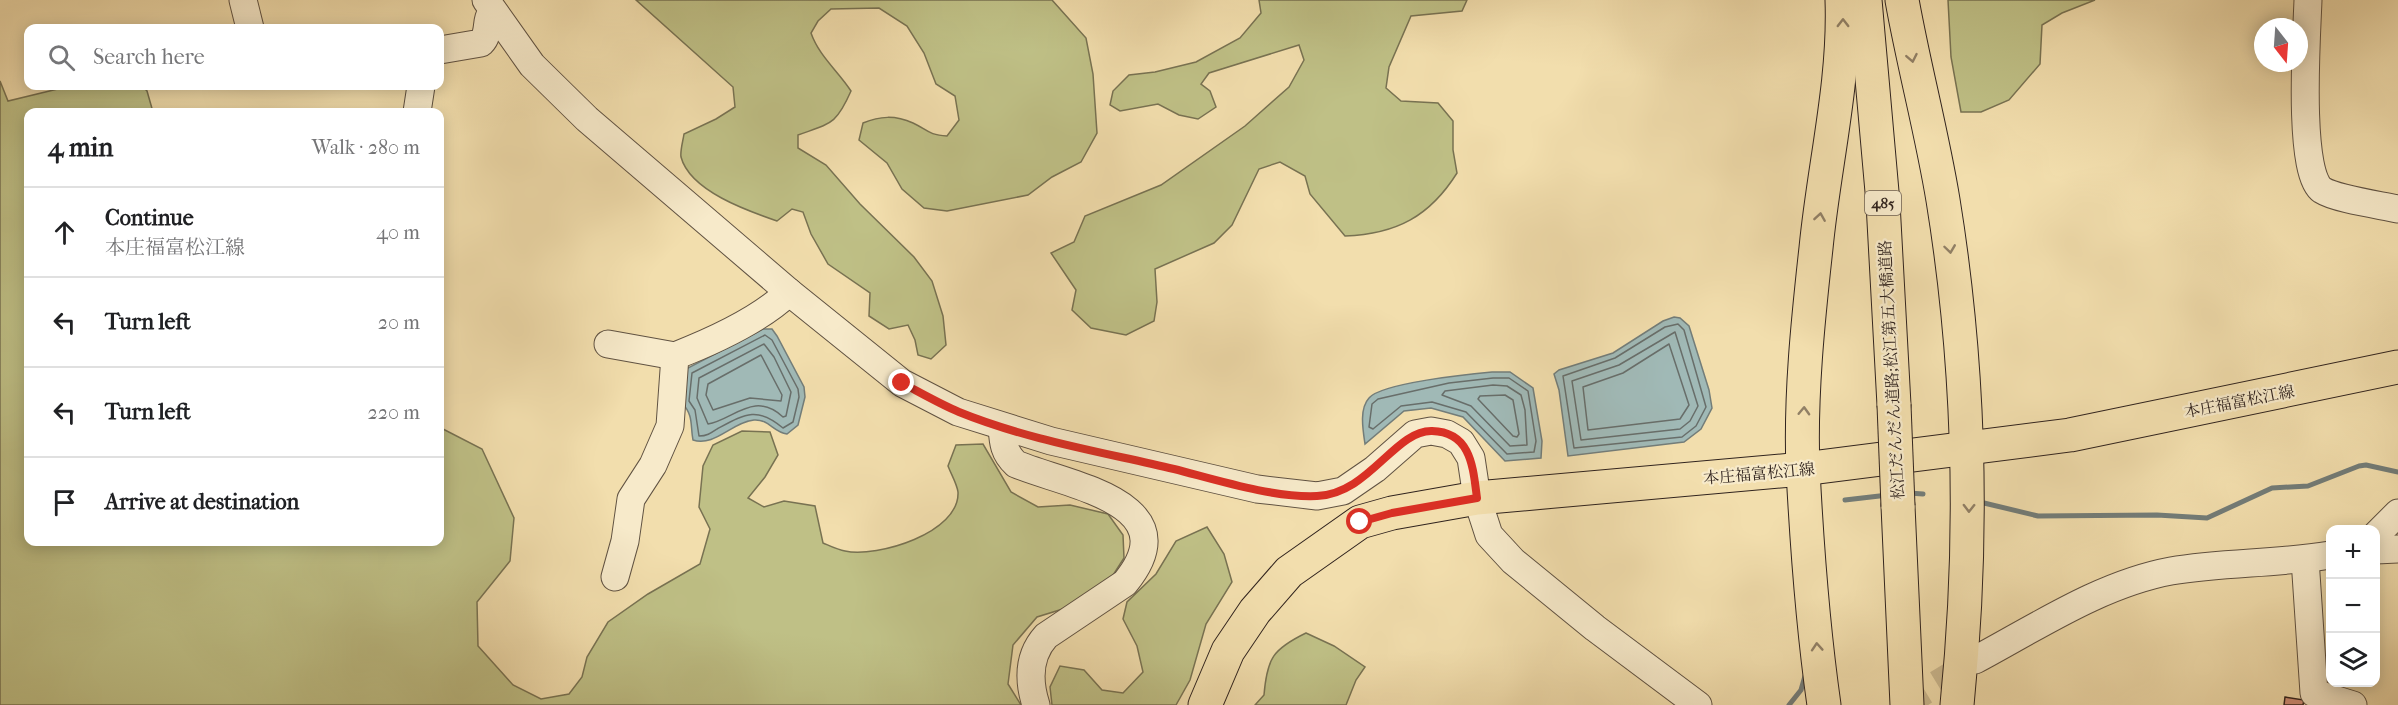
<!DOCTYPE html>
<html lang="en">
<head>
<meta charset="utf-8">
<style>
  body { margin:0; font-family:"IM FELL French Canon","Noto Serif JP",serif; background:#f2f2f2; color:#202124 }
  .controls { position:absolute; right:18px; bottom:18px; display:grid; overflow:hidden; border-radius:12px; box-shadow:0 3px 15px #0003 }
  .controls button { width:54px; height:54px; display:grid; place-items:center; padding:0; border:0; border-bottom:2px solid #e0e0e0; background:#fff; color:#202124; font:30px sans-serif }
  .compass { position:absolute; left:2254px; top:18px; width:54px; height:54px; border-radius:50%; background:#fff; box-shadow:0 3px 15px #0003; rotate:163deg }
  .stop { position:absolute; width:18px; height:18px; margin:-14px; border:4px solid #d93025; border-radius:50%; background:#fff }
  .stop.end { background:#d93025; border-color:#fff; box-shadow:0 2px 6px #0008 }
  .list { margin:0; padding:0; list-style:none }
  h2 { display:flex; justify-content:space-between; align-items:center; height:78px; margin:0; padding:0 24px; font-size:26px }
  h2 small { font-size:20px; font-weight:400; color:#757577 }
  .list li { display:grid; grid-template-columns:39px 1fr auto; gap:18px; align-items:center; box-sizing:border-box; height:90px; padding:0 24px; border-top:2px solid #e0e0e0 }
  .list b { display:block; font-size:22px; white-space:nowrap }
  .list p { margin:0; font-size:20px; white-space:nowrap; color:#757577 }
  .list em { font-size:20px; font-style:normal; color:#757577 }
  .icon { flex:none; width:33px; height:33px; fill:none; stroke:currentColor; stroke-width:2; stroke-linecap:round; stroke-linejoin:round }
  .map { position:relative; flex:none; width:2398px; height:705px; overflow:hidden }
  .search { position:absolute; background:#fff; box-shadow:0 3px 15px #0003; left:24px; top:24px; width:420px; height:66px; display:flex; align-items:center; gap:15px; box-sizing:border-box; padding:0 21px; border-radius:12px; color:#757577; font-size:22px }
  .panel { position:absolute; background:#fff; box-shadow:0 3px 15px #0003; left:24px; top:108px; width:420px; height:438px; border-radius:12px }
  .map>svg:first-child { display:block }
  .green { fill:#bfc086; stroke:#787252; stroke-width:1.5 }
  .water { fill:#a0b9b6; stroke:#737d79; stroke-width:1.5 }
  .lines { fill:none; stroke-linecap:round; stroke-linejoin:round }
  .shore { stroke:#686e6a; stroke-width:1.5 }
  .stream { stroke:#737d79; stroke-width:5 }
  .building { fill:#d2907a; stroke:#30231e; stroke-width:1.5 }
  .minor-tunnel { stroke:#cbb990; stroke-width:27; stroke-dasharray:27 14; stroke-linecap:butt }
  .minor-casing { stroke:#605242; stroke-width:29 }
  .major-casing { stroke:#30231e; stroke-width:35 }
  .highway-casing { stroke:#30231e; stroke-width:35 }
  .minor { stroke:#f7eaca; stroke-width:27 }
  .major { stroke:#f2dead; stroke-width:33 }
  .highway { stroke:#f2dead; stroke-width:33 }
  .highway-bridge-casing { stroke:#30231e; stroke-width:35; stroke-linecap:butt }
  .highway-bridge { stroke:#f2dead; stroke-width:33 }
  .oneway { stroke:#918066 }
  .route { stroke:#d93025; stroke-width:8 }
  .labels { text-anchor:middle; stroke-width:4.5; stroke-linejoin:round; paint-order:stroke }
  .shield { fill:#f7eaca; stroke:#6c5f52; stroke-width:1.5 }
  .shield-label { font-size:15px; font-weight:bold; fill:#30231e }
  .street-label { font-size:16px; fill:#30231e; stroke:#f7eaca }
</style>
</head>
<body>
<div class="map">
<svg width="2398" height="705" viewBox="0 0 2398 705">
  <rect width="100%" height="100%" fill="#f2dead"/>
  <filter id="stains"><feTurbulence type="fractalNoise" baseFrequency=".00333" numOctaves="4"/><feColorMatrix values="0 0 0 0 .2 0 0 0 0 .09 0 0 0 0 .02 0 0 0 .5 -.17"/></filter>
  <radialGradient id="worn" r=".72"><stop offset=".6" stop-color="#630" stop-opacity="0"/><stop offset="1" stop-color="#630" stop-opacity=".3"/></radialGradient>
  <!-- green -->
  <g class="green">
    <path d="M636 0H1052L1086 38 1093 74 1097 133 1081 162 1052 177 1028 195 947 211 924 208 902 189 887 163 859 140 863 123C880 116 895 115 913 123 928 130 928 135 947 136L959 120 955 96 936 84 924 53 907 26 879 8 831 9 818 21 811 33C819 56 838 71 851 91 836 125 831 123 798 135V148L826 165 860 204 914 257 932 281 943 316 946 345 931 359 918 355 915 340 908 325 889 329 869 316 870 293 828 264 811 234 803 212 792 209 777 221C748 211 690 191 681 157 680 151 683 141 684 134L716 119 735 107 733 87Z"/>
    <path d="M1259 0H1467L1462 11 1411 16 1389 67 1386 88 1401 101 1438 103 1453 121V150L1457 173C1430 216 1397 234 1345 236L1310 194 1305 176 1280 162 1259 169 1232 225 1214 243 1155 269 1157 302 1154 321 1126 335 1091 328 1072 310 1076 290 1051 253 1074 242 1085 216 1161 185 1245 126 1289 87 1304 60 1299 45 1209 73 1201 84 1210 91 1216 107 1198 119 1179 115 1158 104 1120 111 1110 105 1113 91 1129 75 1155 72 1196 62 1240 38 1261 13Z"/>
    <polygon points="1948,0 2095,0 2062,13 2042,25 2040,64 2009,100 1981,112 1961,112 1951,57"/>
    <path d="M0 81 8 101 70 86H142L147 91 153 112H28V542H440V428L443 429 482 449 514 518 510 561 477 602 478 646 513 685 541 699 569 694 582 677 587 657 608 622 648 594 700 564 710 529 699 507 703 466 713 445 742 431 770 432 778 455 765 477 748 498 764 507 784 501 815 506 823 543C830 546 838 550 845 551 877 558 960 533 958 492 957 484 951 474 948 466L956 445 983 444 1011 492 1038 507 1070 505 1108 514 1123 535 1124 558 1108 583 1066 608 1037 617 1013 645 1008 684 1021 705H0Z"/>
    <polygon points="1207,527 1224,554 1232,582 1206,624 1190,680 1176,705 1052,705 1050,687 1060,666 1084,670 1102,690 1123,693 1143,672 1137,646 1123,619 1127,602 1156,574 1176,541"/>
    <path d="M1306 633 1334 646 1365 667 1356 680 1346 705H1255L1264 695C1267 658 1273 649 1306 633Z"/>
  </g>
  <!-- water -->
  <g class="water">
    <polygon points="1674,317 1680,318 1689,326 1709,390 1712,408 1701,429 1684,442 1568,456 1559,390 1554,374 1559,370 1613,353 1663,321"/>
    <path d="M763 329H772L777 336 804 387 805 397 798 425 787 434C773 432 769 419 754 420 732 422 715 447 693 440 690 425 694 416 682 403L686 369Z"/>
    <path d="M1492 372H1510L1533 388 1542 441 1541 458 1505 461 1463 417 1431 408 1404 411 1365 444C1363 430 1359 409 1369 398 1381 383 1470 374 1492 372Z"/>
  </g>
  <g class="lines">
    <!-- shore -->
    <g class="shore">
      <polygon points="1678,324 1684,330 1706,407 1696,426 1682,437 1574,448 1563,376 1615,358 1665,327"/>
      <polygon points="1675,332 1698,406 1690,421 1680,429 1581,440 1572,381 1619,365"/>
      <path d="M765 335 772 340 798 389 799 397 793 422 783 428C757 406 745 414 717 429 711 433 707 436 699 436L695 410 689 401 692 373Z"/>
      <path d="M764 344 774 357 791 392 786 416 783 417C754 390 733 420 708 424L697 398 699 378Z"/>
      <polygon points="1669,344 1689,405 1680,419 1588,430 1583,387 1623,373"/>
      <polygon points="761,355 782,395 781,401 750,398 713,410 706,395 708,384"/>
      <polygon points="1493,378 1509,378 1528,391 1536,441 1534,452 1507,454 1466,412 1432,402 1401,406 1373,429 1369,427 1372,404 1378,399 1449,383"/>
      <polygon points="1493,385 1507,386 1521,395 1525,410 1527,445 1510,446 1471,406 1442,395 1445,391"/>
      <polygon points="1505,395 1513,400 1519,434 1517,437 1513,436 1478,399 1480,396"/>
    </g>
    <!-- stream -->
    <g class="stream">
      <polyline points="1909,493 1923,494"/>
      <polyline points="1845,500 1888,495"/>
      <polyline points="1984,503 2038,516 2157,515 2207,518 2272,488 2308,486 2359,466 2366,465 2398,472"/>
      <polyline points="1789,705 1801,690 1805,676"/>
    </g>
  </g>
  <!-- building -->
  <polygon class="building" points="2285,697 2304,700 2303,705 2284,705"/>
  <g class="lines">
    <!-- minor-tunnel -->
    <polyline class="minor-tunnel" points="1902,705 1973,662"/>
    <!-- minor casing -->
    <g class="minor-casing">
      <g id="minor">
        <polyline points="243,0 250,28"/>
        <polyline points="486,0 532,65 587,119 789,292 902,383 958,412 1051,441 1257,489 1317,496 1343,491 1375,469 1415,434 1431,431 1447,434 1461,442 1471,458 1477,498 1489,535 1513,561 1595,628 1698,705"/>
        <path d="M2308 0C2307 31 2297 173 2322 190 2336 199 2380 205 2398 209"/>
        <path d="M440 50 481 43C491 33 484 20 493 11"/>
        <polyline points="417,112 421,86"/>
        <polyline points="608,344 675,356"/>
        <path d="M1002 427C1003 443 1004 453 1016 464 1065 485 1192 502 1125 583L1046 636C1028 656 1028 680 1036 705"/>
        <polyline points="2376,535 2398,513"/>
        <polyline points="2376,550 2398,549"/>
        <polyline points="2305,559 2314,693 2353,705"/>
        <path d="M615 577 625 541 631 499 653 465 670 426 675 356C711 342 761 319 789 292"/>
        <path d="M1975 660C2037 627 2101 584 2171 571 2224 562 2278 564 2330 555"/>
      </g>
    </g>
    <!-- major casing -->
    <g class="major-casing">
      <polyline id="major" points="1205,705 1228,651 1255,611 1289,572 1360,522 1392,513 1477,498 1803,469 2070,435 2398,367"/>
    </g>
    <!-- highway casing -->
    <g class="highway-casing">
      <g id="highway">
        <polyline points="1865,0 1883,203 1894,405"/>
        <path d="M1902 0C1914 67 1932 133 1943 200 1970 367 1974 537 1957 705"/>
        <polyline points="1898,506 1907,705"/>
        <path d="M1824 705C1813 628 1807 548 1803 470 1800 397 1808 320 1816 248 1824 165 1845 83 1842 0"/>
      </g>
    </g>
    <!-- minor -->
    <use href="#minor" class="minor"/>
    <!-- major -->
    <use href="#major" class="major"/>
    <!-- highway -->
    <use href="#highway" class="highway"/>
    <!-- highway-bridge casing -->
    <g class="highway-bridge-casing">
      <polyline id="highway-bridge" points="1894,405 1898,506"/>
    </g>
    <!-- highway-bridge -->
    <use href="#highway-bridge" class="highway-bridge"/>
  </g>
  <!-- one-way arrows -->
  <defs><path id="oneway-chevron" d="M-2-3.5L2.5 0L-2 3.5" fill="none" stroke-width="1.6" stroke-linecap="round" stroke-linejoin="round" transform="scale(1.5)"/></defs>
  <g class="oneway">
    <use href="#oneway-chevron" transform="translate(1843 23) rotate(-90)"/>
    <use href="#oneway-chevron" transform="translate(1912 58) rotate(79)"/>
    <use href="#oneway-chevron" transform="translate(1820 217) rotate(-81)"/>
    <use href="#oneway-chevron" transform="translate(1950 249) rotate(82)"/>
    <use href="#oneway-chevron" transform="translate(1804 411) rotate(-88)"/>
    <use href="#oneway-chevron" transform="translate(1969 508) rotate(91)"/>
    <use href="#oneway-chevron" transform="translate(1817 647) rotate(-94)"/>
  </g>
  <g class="lines">
    <!-- route -->
    <path class="route" d="M902 383C921 393 940 404 959 412 1028 440 1102 452 1174 469 1217 480 1273 498 1317 496 1369 494 1395 430 1432 431 1472 432 1473 469 1477 498L1392 513 1360 522"/>
  </g>
  <g class="labels">
    <!-- shield labels -->
    <rect class="shield" x="1865" y="191" width="36" height="24" rx="4.5"/>
    <g class="shield-label">
      <text x="1883" y="208">485</text>
    </g>
    <!-- street labels -->
    <g class="street-label">
      <text transform="translate(1891 370) rotate(-93)" y="6">松江だんだん道路;松江第五大橋道路</text>
      <text transform="translate(2239 401) rotate(-11)" y="6">本庄福富松江線</text>
      <text transform="translate(1759 473) rotate(-5)" y="6">本庄福富松江線</text>
    </g>
  </g>
  <rect width="100%" height="100%" filter="url(#stains)"/>
  <rect width="100%" height="100%" fill="url(#worn)"/>
</svg>
<div class="controls">
<button>+</button>
<button>−</button>
<button><svg class="icon" aria-label="layers" viewBox="0 0 24 24"><path d="M12 4l9 5-9 5-9-5zM3 14l9 5 9-5"/></svg></button>
</div>
<svg class="compass" viewBox="-18 -18 36 36"><path d="M0-13l5 13h-10z" fill="#e53935"/><path d="M0 13l5-13h-10z" fill="#757577"/></svg>
<div class="stop" style="left:1360px;top:522px"></div>
<div class="stop end" style="left:902px;top:383px"></div>
<div class="search"><svg class="icon" aria-label="search" viewBox="0 0 24 24"><circle cx="10" cy="10" r="6"/><path d="M15 15l6 6"/></svg>Search here</div>
<section class="panel">
<h2>4 min<small>Walk · 280 m</small></h2>
<ul class="list">
<li><svg class="icon" aria-label="ahead" viewBox="0 0 24 24"><path d="M12 20V5M6 11l6-6 6 6"/></svg><div><b>Continue</b><p>本庄福富松江線</p></div><em>40 m</em></li>
<li><svg class="icon" aria-label="left" viewBox="0 0 24 24"><path d="M17 20v-9H6M10 6l-5 5 5 5"/></svg><div><b>Turn left</b></div><em>20 m</em></li>
<li><svg class="icon" aria-label="left" viewBox="0 0 24 24"><path d="M17 20v-9H6M10 6l-5 5 5 5"/></svg><div><b>Turn left</b></div><em>220 m</em></li>
<li><svg class="icon" aria-label="arrive" viewBox="0 0 24 24"><path d="M6 21V4h12l-3 4 3 4H6"/></svg><div><b>Arrive at destination</b></div></li>
</ul>
</section>
</div>
</body>
</html>
